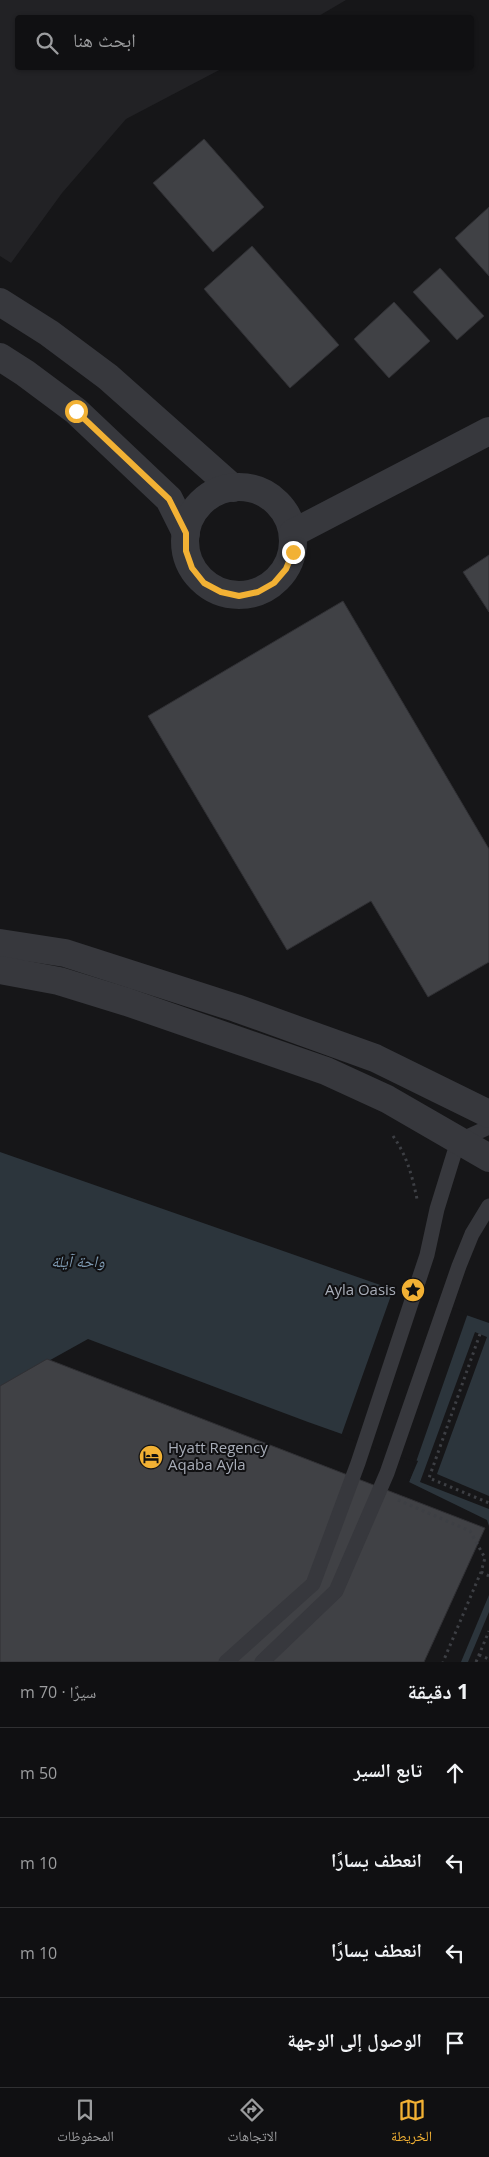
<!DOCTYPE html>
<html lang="ar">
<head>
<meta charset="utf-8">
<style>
  body { margin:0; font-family:"Open Sans","Noto Naskh Arabic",sans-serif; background:#19191b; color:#f1f3f6; direction:rtl }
  .stop { position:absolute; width:15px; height:15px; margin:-11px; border:4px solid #f2b134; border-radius:50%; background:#fff }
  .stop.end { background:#f2b134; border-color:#fff; box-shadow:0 1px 5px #0008 }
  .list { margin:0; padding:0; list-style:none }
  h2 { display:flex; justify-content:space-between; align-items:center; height:65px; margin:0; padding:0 20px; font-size:21px }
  h2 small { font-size:16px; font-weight:400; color:#9c9d9f }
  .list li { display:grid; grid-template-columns:32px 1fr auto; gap:15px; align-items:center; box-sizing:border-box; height:90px; padding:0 20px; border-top:1px solid #303032 }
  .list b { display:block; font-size:19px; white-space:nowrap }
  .list em { font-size:16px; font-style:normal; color:#9c9d9f }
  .icon { flex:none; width:28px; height:28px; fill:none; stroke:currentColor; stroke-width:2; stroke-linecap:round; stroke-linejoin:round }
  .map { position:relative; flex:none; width:489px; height:1662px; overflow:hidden; direction:ltr }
  .search { position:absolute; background:#101012; box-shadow:0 1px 4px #0004; left:15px; right:15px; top:15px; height:55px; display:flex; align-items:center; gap:12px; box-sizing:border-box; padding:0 18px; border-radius:5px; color:#9c9d9f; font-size:19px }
  .sheet { height:425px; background:#101012 }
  nav { display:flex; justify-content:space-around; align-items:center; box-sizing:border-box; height:70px; border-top:1px solid #303032; background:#101012; font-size:14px; color:#9c9d9f }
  nav a { display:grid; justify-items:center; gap:2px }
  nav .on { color:#f2b134 }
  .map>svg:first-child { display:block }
  .built { fill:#222225 }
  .water { fill:#2c353c }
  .pier { fill:#161618 }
  .building { fill:#404145; stroke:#303034 }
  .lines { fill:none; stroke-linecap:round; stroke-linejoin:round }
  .path { stroke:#3d3f44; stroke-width:3; stroke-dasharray:2.5 4; stroke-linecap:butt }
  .service { stroke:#37383d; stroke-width:15 }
  .minor { stroke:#37383d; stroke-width:28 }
  .tertiary { stroke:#37383d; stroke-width:28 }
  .route { stroke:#f2b134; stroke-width:6 }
  .labels { text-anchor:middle; stroke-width:4; stroke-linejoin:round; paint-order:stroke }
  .poi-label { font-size:15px; fill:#a8adb8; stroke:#111113; text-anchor:end }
  .water-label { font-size:16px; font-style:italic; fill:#7f9bb3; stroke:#111113 }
</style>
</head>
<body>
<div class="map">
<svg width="489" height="1662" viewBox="0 0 489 1662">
  <rect width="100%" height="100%" fill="#161618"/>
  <!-- built -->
  <polygon class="built" points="0,0 346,0 317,17 18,18 18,68 223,68 126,119 62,193 11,263 0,256"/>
  <!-- water -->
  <g class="water">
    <polygon points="0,1152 489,1323 489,1526 487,1520 409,1482 418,1461 308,1422 88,1339 0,1388"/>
    <polygon points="489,1595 489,1662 461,1662"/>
  </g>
  <!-- pier -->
  <g class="pier">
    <polygon points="394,1287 468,1313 409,1482 407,1481 415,1462 341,1436"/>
    <polygon points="475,1332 487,1337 437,1474 489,1496 489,1509 420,1482"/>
    <polygon points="489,1612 489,1662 468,1662"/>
  </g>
  <!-- building -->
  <g class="building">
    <polygon points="204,139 264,207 213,252 153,183"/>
    <polygon points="489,207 489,276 455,238"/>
    <polygon points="252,246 339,345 290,388 204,289"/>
    <polygon points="440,268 484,316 457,340 413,292"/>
    <polygon points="394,302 430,341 389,378 354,339"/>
    <polygon points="489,555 489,612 463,572"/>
    <polygon points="343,601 489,849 489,962 428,997 371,901 287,950 148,716"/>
    <polygon points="47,1359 485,1528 424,1662 0,1662 0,1386"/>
  </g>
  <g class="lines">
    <!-- path -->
    <g class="path">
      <path d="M393 1136C407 1156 412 1175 417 1199"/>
      <polyline points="480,1334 429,1478 489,1503"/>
      <polyline points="398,1500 470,1531 485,1558 481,1572 443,1662"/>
      <polyline points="481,1572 489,1576"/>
      <polyline points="479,1655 489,1659"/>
      <polyline points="476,1662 489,1631"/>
    </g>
    <!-- service -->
    <g class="service">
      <polyline points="226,1662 313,1584 358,1463 427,1255 437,1209 458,1141 489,1127"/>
      <polyline points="262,1662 336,1591 387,1473 459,1266 472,1234 489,1206"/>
    </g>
    <!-- minor -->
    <g class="minor">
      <polyline points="0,302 49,333 108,377 233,488"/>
      <polyline points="0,357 25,373 76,411 169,499 186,533"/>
      <circle cx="239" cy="541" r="54"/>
      <polyline points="293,533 489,431"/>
    </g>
    <!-- tertiary -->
    <g class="tertiary">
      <polyline points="0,943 65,953 236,1008 375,1058 489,1114"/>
      <polyline points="0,970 59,981 127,1002 326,1071 387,1099 489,1158"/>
    </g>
  </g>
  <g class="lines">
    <!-- route -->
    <polyline class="route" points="76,411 169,499 186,533 186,551 192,568 204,583 221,592 239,596 258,592 274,583 286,569 293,552"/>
  </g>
  <!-- icons -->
  <defs>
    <g id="sight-disc" transform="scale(1.25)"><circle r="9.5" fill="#f2b134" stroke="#111113"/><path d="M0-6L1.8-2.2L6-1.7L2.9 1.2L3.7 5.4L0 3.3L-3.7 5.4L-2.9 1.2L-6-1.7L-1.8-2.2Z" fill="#111"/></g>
    <g id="hotel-disc" transform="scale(1.25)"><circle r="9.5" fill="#f2b134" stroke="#111113"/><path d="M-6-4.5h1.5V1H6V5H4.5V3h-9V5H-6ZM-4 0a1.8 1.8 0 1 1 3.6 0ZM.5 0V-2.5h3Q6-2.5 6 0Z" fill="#111"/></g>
  </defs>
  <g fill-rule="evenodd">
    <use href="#sight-disc" x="413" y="1290"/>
    <use href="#hotel-disc" x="151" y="1457"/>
  </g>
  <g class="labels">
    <!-- poi labels -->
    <g class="poi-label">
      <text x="396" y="1295">Ayla Oasis</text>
      <text x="168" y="1453" text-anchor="start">Hyatt Regency<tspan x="168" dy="17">Aqaba Ayla</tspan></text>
    </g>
    <!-- water labels -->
    <g class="water-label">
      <text x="78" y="1267">واحة آيلة</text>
    </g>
  </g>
</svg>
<div class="stop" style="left:76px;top:411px"></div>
<div class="stop end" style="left:293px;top:552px"></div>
<div class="search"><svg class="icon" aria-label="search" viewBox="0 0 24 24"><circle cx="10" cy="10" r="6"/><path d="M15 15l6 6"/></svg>ابحث هنا</div>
</div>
<section class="sheet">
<h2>1 دقيقة<small>سيرًا · 70 m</small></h2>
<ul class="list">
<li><svg class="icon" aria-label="ahead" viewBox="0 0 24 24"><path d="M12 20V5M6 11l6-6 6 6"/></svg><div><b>تابع السير</b></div><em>50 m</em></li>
<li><svg class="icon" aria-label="left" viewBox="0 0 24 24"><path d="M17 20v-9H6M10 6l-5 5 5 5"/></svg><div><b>انعطف يسارًا</b></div><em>10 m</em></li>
<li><svg class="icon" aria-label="left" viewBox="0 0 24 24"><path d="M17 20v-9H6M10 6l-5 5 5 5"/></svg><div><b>انعطف يسارًا</b></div><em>10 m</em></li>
<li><svg class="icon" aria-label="arrive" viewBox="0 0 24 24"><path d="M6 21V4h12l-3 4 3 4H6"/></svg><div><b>الوصول إلى الوجهة</b></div></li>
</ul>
</section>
<nav>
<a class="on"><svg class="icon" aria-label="map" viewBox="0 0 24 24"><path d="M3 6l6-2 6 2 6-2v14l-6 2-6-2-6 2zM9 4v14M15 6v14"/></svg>الخريطة</a>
<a><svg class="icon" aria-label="directions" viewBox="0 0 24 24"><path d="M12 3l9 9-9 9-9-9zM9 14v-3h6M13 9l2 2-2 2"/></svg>الاتجاهات</a>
<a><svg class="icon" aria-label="saved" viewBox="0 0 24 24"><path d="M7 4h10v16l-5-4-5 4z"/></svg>المحفوظات</a>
</nav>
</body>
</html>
